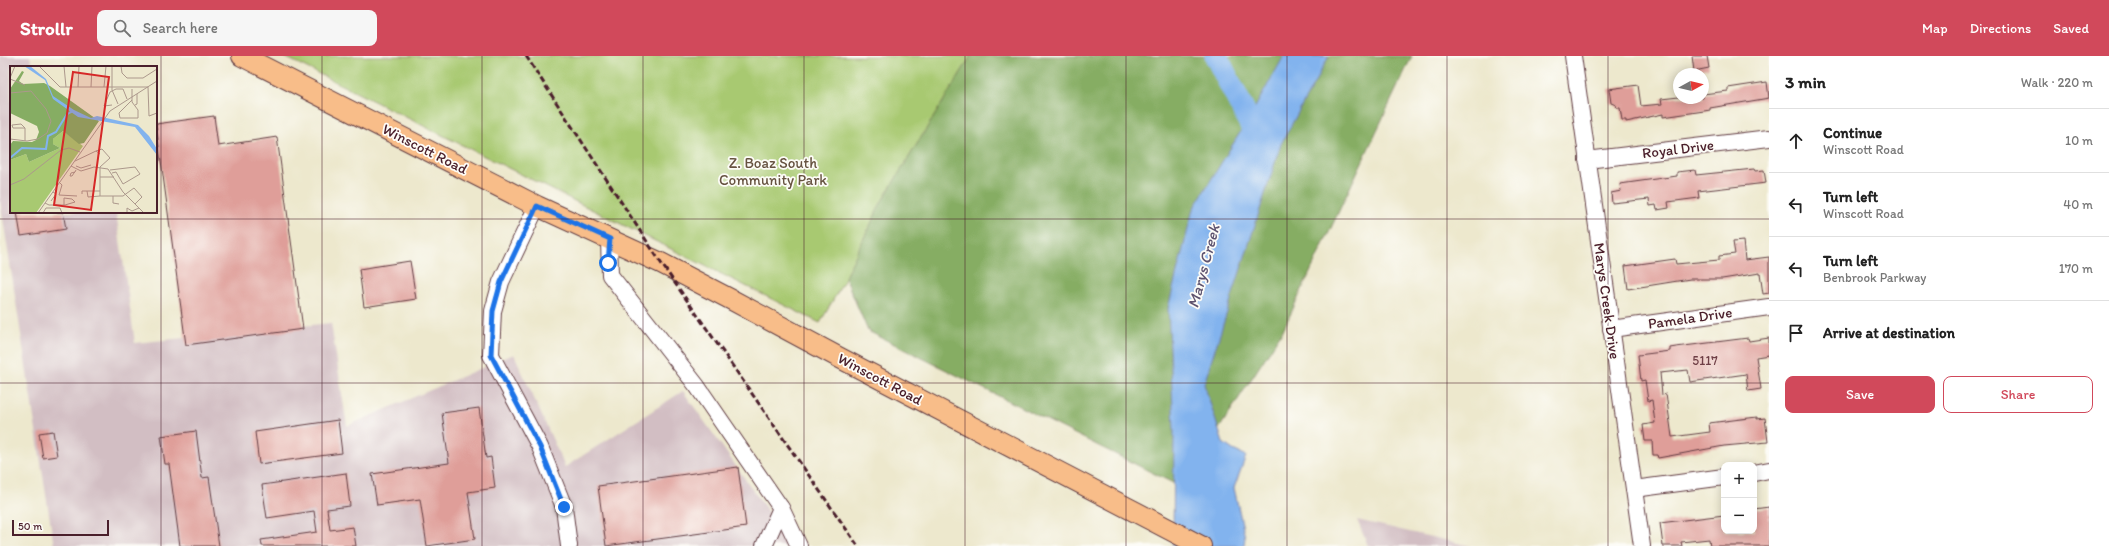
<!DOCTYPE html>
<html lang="en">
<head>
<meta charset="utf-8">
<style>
  body { margin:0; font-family:Itim,sans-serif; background:#f6f6f6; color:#222 }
  .controls { position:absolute; right:12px; bottom:12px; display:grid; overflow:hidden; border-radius:8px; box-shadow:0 2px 10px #0003 }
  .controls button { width:36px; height:36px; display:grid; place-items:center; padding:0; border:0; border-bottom:1px solid #e0e0e0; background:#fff; color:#222; font:20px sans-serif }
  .compass { position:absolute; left:1673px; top:12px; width:36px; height:36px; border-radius:50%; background:#fff; box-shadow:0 2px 10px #0003; rotate:82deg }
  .scale { position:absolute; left:12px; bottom:10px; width:97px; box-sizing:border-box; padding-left:4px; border:2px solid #4a1f2b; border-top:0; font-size:11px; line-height:14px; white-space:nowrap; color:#4a1f2b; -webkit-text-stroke:3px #fdfcf7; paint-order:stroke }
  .stop { position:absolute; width:12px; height:12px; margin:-9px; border:3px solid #1a73e8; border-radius:50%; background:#fff }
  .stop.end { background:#1a73e8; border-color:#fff; box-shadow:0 1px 4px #0008 }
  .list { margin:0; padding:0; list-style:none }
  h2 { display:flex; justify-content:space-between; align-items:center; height:52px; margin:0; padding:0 16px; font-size:17px }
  h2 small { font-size:13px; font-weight:400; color:#767676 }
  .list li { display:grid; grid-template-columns:26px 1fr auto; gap:12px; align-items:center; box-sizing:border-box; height:64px; padding:0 16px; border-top:1px solid #e0e0e0 }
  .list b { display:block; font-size:15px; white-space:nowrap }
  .list p { margin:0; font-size:13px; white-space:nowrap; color:#767676 }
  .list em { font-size:13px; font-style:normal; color:#767676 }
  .actions { display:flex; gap:8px; padding:12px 16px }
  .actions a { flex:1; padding:9px 0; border:1px solid #d1495b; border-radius:8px; text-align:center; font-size:14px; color:#d1495b }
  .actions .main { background:#d1495b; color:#fff }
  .icon { flex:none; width:22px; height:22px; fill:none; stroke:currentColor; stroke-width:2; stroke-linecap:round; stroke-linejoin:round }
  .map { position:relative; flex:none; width:1769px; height:490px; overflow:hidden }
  header { display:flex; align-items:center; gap:24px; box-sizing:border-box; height:56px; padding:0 20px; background:#d1495b; color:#fff }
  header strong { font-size:19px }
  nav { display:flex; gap:22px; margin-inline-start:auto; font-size:14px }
  .search { width:280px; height:36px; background:#f6f6f6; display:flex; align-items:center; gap:10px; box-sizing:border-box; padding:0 14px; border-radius:8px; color:#767676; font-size:15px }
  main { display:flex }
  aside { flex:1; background:#fff }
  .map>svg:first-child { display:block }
  .industrial { fill:#d2bec3 }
  .green { fill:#a8c971; stroke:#79744e }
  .forest { fill:#86ad63; stroke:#686647 }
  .water { fill:#82b3ee; stroke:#66698c }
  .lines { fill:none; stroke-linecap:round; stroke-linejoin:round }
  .river { stroke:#82b3ee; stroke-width:23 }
  .building { fill:#df9e99 }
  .minor-casing { stroke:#623d43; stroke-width:18 }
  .major-casing { stroke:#623d43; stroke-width:22 }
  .minor { stroke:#fff; stroke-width:16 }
  .major { stroke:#f8bd89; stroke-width:20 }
  .rail { stroke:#4a1f2b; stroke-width:3; stroke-dasharray:6 3; stroke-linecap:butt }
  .route { stroke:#1a73e8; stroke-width:5 }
  .grid { fill:none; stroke:#4a1f2b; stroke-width:1; stroke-opacity:0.55 }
  .labels { text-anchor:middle; stroke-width:3.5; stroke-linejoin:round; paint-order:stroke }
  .number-label { font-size:13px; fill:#6f3f46 }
  .street-label { font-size:15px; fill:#4a1f2b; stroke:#fdfcf7 }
  .park-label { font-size:15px; fill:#665240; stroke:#fdfcf7 }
  .water-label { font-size:16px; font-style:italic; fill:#5e536f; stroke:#fdfcf7 }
  .inset-river { fill:none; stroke:#82b3ee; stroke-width:2 }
  .inset-road { fill:none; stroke:#ac988c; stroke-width:1 }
  .view { fill:#d62828; fill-opacity:0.15; stroke:#d62828; stroke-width:2 }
  .inset-edge { fill:none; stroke:#4a1f2b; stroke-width:2 }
</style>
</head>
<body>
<header>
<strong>Strollr</strong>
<div class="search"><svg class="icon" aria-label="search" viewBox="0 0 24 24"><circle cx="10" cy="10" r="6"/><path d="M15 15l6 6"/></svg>Search here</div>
<nav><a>Map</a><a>Directions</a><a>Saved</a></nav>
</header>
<main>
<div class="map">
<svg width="1769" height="490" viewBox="0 0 1769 490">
  <rect width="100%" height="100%" fill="#fdfcf7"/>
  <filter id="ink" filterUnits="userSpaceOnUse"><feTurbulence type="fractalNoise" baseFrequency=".025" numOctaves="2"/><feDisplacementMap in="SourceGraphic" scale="8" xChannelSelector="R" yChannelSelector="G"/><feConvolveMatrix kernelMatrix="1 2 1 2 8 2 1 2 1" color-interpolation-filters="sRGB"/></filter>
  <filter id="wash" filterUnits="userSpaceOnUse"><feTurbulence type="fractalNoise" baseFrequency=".012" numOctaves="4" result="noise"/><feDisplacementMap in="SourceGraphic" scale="16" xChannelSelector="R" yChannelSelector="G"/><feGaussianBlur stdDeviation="0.9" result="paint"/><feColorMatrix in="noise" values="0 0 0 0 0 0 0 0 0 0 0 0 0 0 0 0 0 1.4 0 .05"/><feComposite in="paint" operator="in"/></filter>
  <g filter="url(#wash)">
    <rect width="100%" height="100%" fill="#ede8cd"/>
    <!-- industrial -->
    <g class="industrial">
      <polygon points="0,0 30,0 32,11 11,11 11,156 116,156 135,287 331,267 347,370 514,298 565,411 683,335 769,457 788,490 54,490 0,144"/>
      <polygon points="1357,464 1471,490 1368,490"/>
    </g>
    <!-- green -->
    <polygon class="green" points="283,0 972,0 820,267"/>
    <!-- forest -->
    <polygon class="forest" points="971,0 1412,0 1282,276 1181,431 868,275 845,221 882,145"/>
    <!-- water -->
    <polygon class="water" points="1284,0 1329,0 1281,88 1204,328 1223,387 1233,394 1246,400 1234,432 1245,481 1244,490 1173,490 1174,374 1168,252 1193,153 1249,62"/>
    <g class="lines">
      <!-- river -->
      <polyline class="river" points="1216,0 1258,83"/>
    </g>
    <g id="blocks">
      <!-- building -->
      <g class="building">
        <polygon points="1692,0 1707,0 1709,12 1694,15"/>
        <polygon points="1767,26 1769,42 1710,52 1710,54 1704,55 1663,61 1663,58 1626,66 1626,64 1622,64 1620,52 1617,52 1616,49 1611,47 1609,33 1638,29 1641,50 1662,48 1661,43 1679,41 1703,42 1703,38 1728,35 1728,32"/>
        <polygon points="214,60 218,90 277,81 303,273 186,289 156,68"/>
        <polygon points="1754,113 1755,115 1764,114 1766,127 1698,135 1699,142 1668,146 1669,152 1657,154 1656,149 1650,150 1649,143 1612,147 1611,137 1621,135 1620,128 1677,120 1677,116 1695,114 1696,119"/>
        <polygon points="17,156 63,156 66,173 21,180"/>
        <polygon points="1743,185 1745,204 1769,201 1769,237 1763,238 1760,217 1722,223 1690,223 1628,233 1625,210 1675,203 1676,208 1719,204 1719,200 1735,198 1733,186"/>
        <polygon points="410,205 416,243 364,251 359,213"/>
        <polygon points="1748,282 1749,285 1769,282 1769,299 1756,301 1761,333 1748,335 1746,318 1690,326 1688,314 1660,317 1662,339 1666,338 1672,381 1710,376 1709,367 1757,361 1757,363 1765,362 1768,386 1724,390 1658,402 1657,399 1653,399 1652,385 1645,385 1643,369 1655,367 1652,344 1648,345 1645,324 1641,325 1638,299 1670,295 1670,292 1676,291"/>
        <polygon points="479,352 486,402 491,401 495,432 468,436 475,483 427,490 420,443 377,449 372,418 449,407 442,357"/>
        <polygon points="338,364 342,397 259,408 255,376"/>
        <polygon points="53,375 57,400 43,402 39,377"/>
        <polygon points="196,375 202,422 209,421 219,490 180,490 169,408 165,408 161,380"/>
        <polygon points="738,411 746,471 606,490 598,430"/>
        <polygon points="346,417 350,450 327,453 330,474 353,471 356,490 262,490 261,484 317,476 314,455 267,462 262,429"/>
        <polygon points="1769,451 1769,490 1710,490 1709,483 1681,486 1682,490 1663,490 1660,467 1724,459 1724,475 1754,475 1754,453"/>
      </g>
    </g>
  </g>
  <g filter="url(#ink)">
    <use href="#blocks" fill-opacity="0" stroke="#623d43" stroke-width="1"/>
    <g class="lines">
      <!-- minor casing -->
      <g class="minor-casing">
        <g id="minor">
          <polyline points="1573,0 1642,490"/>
          <polyline points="1587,104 1769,82"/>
          <polyline points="537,150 501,226 493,255 491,299 540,391 564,451 569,490"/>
          <polyline points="609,183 610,219 697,330 781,452 764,490"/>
          <polyline points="1611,273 1769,251"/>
          <polyline points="1754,417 1769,414"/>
          <polyline points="1634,433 1724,421"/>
          <polyline points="781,452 799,490"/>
        </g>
      </g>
      <!-- major casing -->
      <g class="major-casing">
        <polyline id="major" points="242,0 537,150 661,207 732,244 840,302 1201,490"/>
      </g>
      <!-- minor -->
      <use href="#minor" class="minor"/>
      <!-- major -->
      <use href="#major" class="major"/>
      <!-- rail -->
      <polyline class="rail" points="526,0 661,207 858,490"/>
    </g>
  </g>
  <g class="lines" filter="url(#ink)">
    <!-- route -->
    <polyline class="route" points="564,451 540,391 491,299 493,255 501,226 537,150 610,183 608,207"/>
  </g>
  <!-- grid -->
  <path class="grid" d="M161 0V490M322 0V490M482 0V490M643 0V490M804 0V490M965 0V490M1126 0V490M1287 0V490M1447 0V490M1608 0V490M0 163H1769M0 327H1769"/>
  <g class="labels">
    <!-- number labels -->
    <g class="number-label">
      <text x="1705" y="309">5117</text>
    </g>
    <!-- street labels -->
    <g class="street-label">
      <text transform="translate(425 93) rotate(27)" y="5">Winscott Road</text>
      <text transform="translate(1678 93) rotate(-7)" y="5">Royal Drive</text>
      <text transform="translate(1607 245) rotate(82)" y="5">Marys Creek Drive</text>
      <text transform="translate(1690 262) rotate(-8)" y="5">Pamela Drive</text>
      <text transform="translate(880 323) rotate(28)" y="5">Winscott Road</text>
    </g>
    <!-- park labels -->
    <g class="park-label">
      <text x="773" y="112">Z. Boaz South<tspan x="773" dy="17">Community Park</tspan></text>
    </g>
    <!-- water labels -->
    <g class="water-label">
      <text transform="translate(1203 210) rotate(-75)" y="6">Marys Creek</text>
    </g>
  </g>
  <!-- overview -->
  <g transform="translate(10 10)">
    <rect width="147" height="147" fill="#ede8cd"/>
    <path d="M53 65 73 80 26 147H0V94L16 88 19 96 50 82 43 78V73Z" fill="#a8c971"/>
    <path d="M12 5 14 6 9 15 13 18 34 17 40 20 89 55 74 77 69 78 53 65 43 73V78L50 82 19 96 16 88 0 94V79L3 75 22 76 26 74 29 66 27 60 0 47V23Z" fill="#86ad63"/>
    <path d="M14 0H20L36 13 43 30 64 44 81 52 87 50 128 59 139 70 147 83V89L125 61 68 51 43 33 35 14Z" fill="#82b3ee"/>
    <path class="inset-river" d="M0 92 12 82 36 83 38 70 46 66 57 48 63 45"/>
    <path class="inset-road" d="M29 0 50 21H138L139 50 147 47M54 0 56 21M102 0V24L108 38M111 0 112 7 117 12H133L147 3M0 12 5 0M0 13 15 19M68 21 69 0M81 21 82 0M94 21 96 0M0 27 21 25 36 43 41 55 37 67 28 73 17 75 0 73M122 34 109 47 110 52H128V44L122 36V23M102 39 94 40 100 26 106 23H113L117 33M125 39 127 38V28M15 62 11 58 2 59 3 62H15V75M86 85 92 83 100 92 90 101V130H113L124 122 132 131 125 138M65 95 86 85 90 88M61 100 71 105 84 101 98 103 113 126 134 147M66 100 71 102 81 99M100 104 125 101 130 108 113 118 106 106 102 107M65 106 61 107 60 110H62L64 107 65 106 66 104M90 111H104M49 116 52 119 49 129 67 130M0 119 14 113 51 84 59 82 70 86M77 125 78 131 90 130M72 128V125H90M103 130V137L109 138M41 135 46 128 43 126M35 137 39 139H55L65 136 62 133 54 132V139M28 147 100 45 147 15M33 147 36 142H50L52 147M117 147V142L122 145 129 142"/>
    <path class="view" d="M63 6 99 11 81 144 44 139Z"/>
    <rect width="147" height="147" class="inset-edge"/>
  </g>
</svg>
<div class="controls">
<button>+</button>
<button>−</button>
</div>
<svg class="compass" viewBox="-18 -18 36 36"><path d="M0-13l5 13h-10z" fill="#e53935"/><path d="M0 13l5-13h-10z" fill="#767676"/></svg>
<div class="scale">50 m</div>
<div class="stop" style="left:608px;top:207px"></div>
<div class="stop end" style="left:564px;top:451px"></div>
</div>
<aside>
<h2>3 min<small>Walk · 220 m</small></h2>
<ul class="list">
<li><svg class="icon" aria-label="ahead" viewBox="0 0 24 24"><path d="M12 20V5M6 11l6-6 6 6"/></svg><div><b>Continue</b><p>Winscott Road</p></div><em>10 m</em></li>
<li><svg class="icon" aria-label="left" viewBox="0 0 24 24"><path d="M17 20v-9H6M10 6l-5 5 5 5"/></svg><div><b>Turn left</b><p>Winscott Road</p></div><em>40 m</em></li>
<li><svg class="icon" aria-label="left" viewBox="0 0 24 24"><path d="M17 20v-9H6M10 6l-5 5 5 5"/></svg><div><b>Turn left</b><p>Benbrook Parkway</p></div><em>170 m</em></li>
<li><svg class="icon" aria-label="arrive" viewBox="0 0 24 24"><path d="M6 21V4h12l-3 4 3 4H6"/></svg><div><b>Arrive at destination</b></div></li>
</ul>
<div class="actions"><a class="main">Save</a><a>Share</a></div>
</aside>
</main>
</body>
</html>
